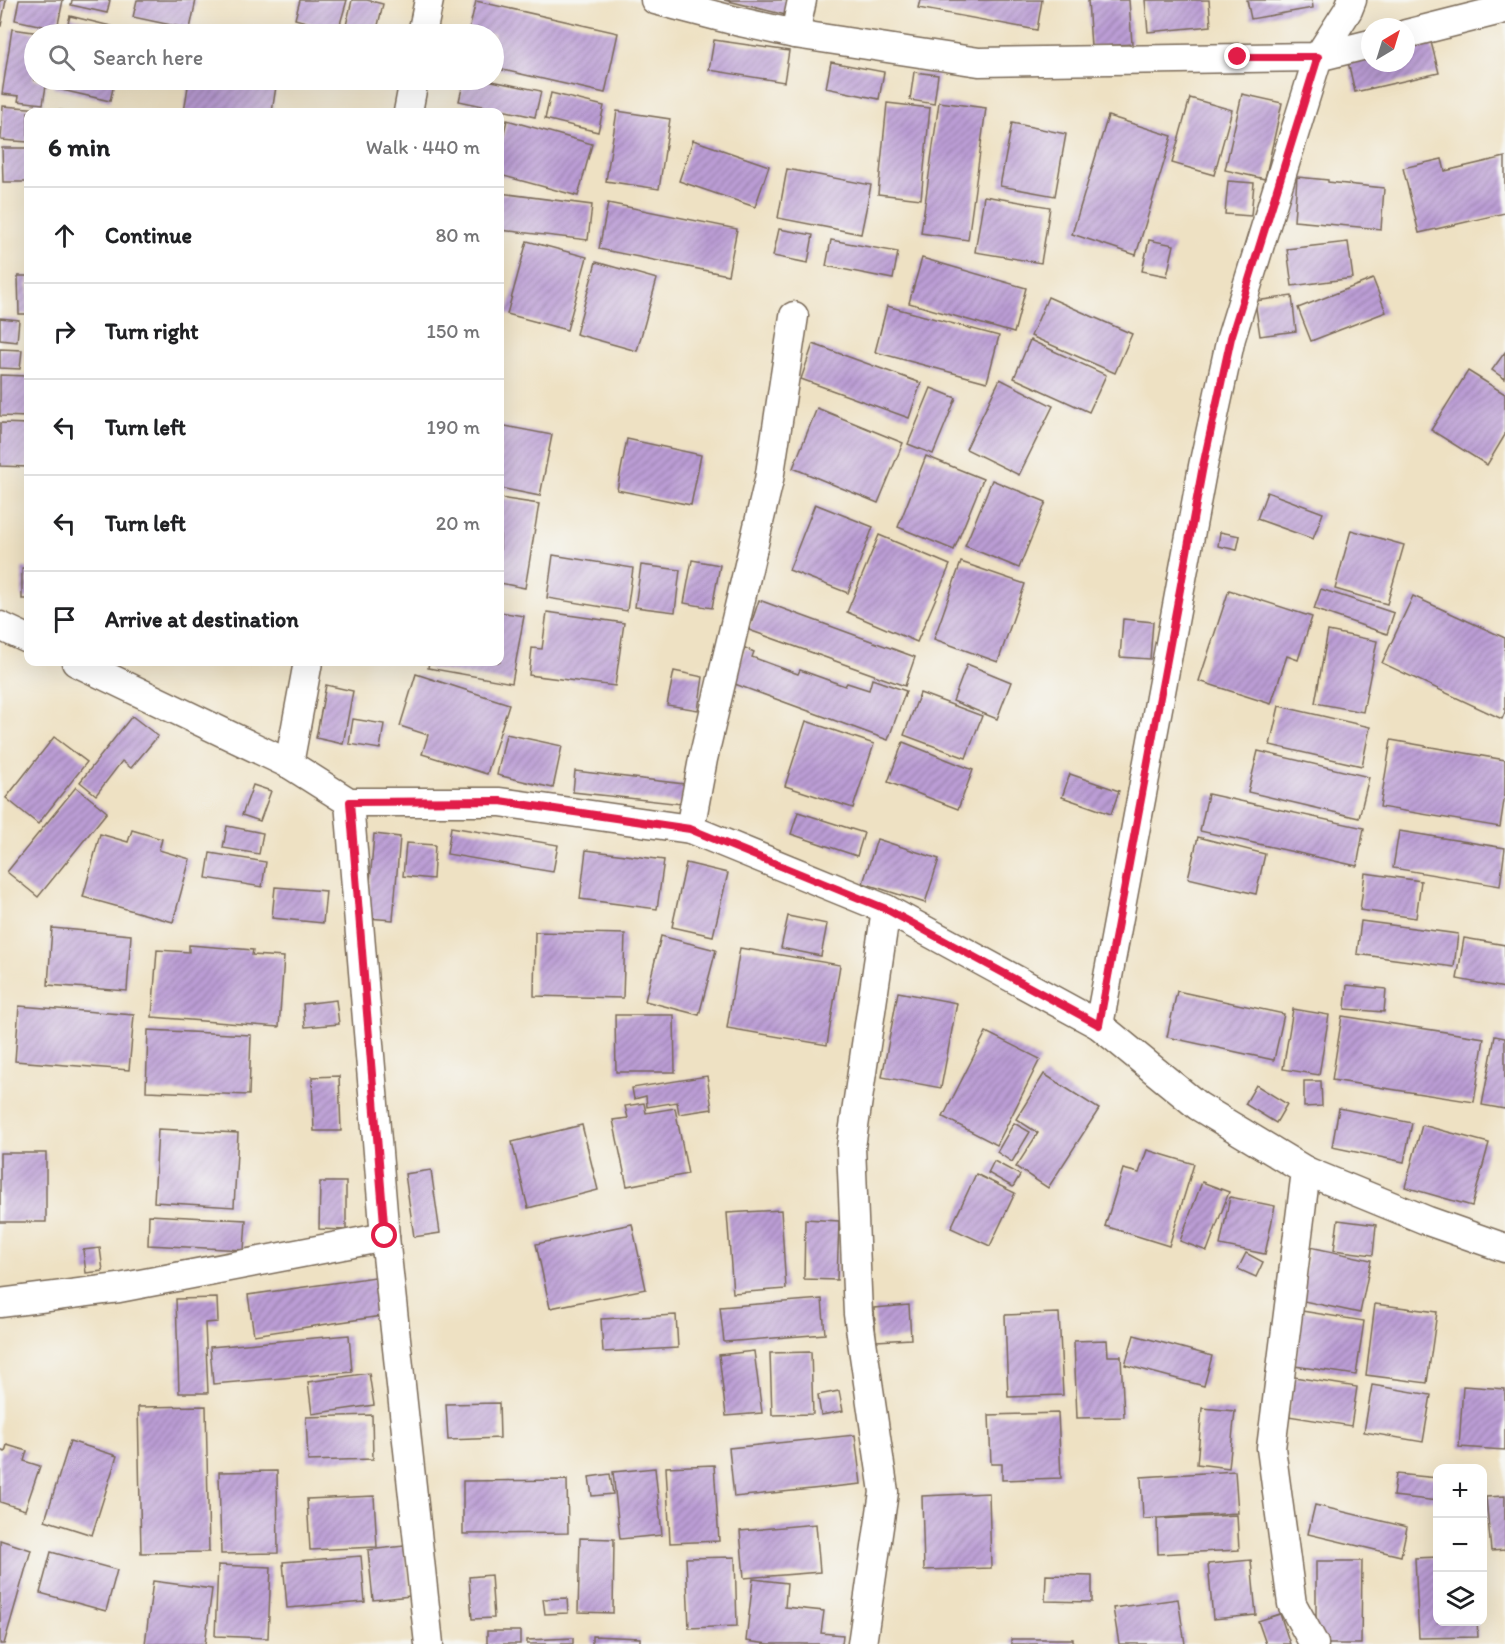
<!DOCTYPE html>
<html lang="en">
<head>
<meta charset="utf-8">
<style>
  body { margin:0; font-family:Itim,sans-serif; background:#f2f2f2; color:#202124 }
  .controls { position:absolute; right:18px; bottom:18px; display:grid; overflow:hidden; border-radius:12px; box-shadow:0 6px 24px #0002 }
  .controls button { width:54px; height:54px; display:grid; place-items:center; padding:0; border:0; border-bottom:2px solid #e0e0e0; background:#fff; color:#202124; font:30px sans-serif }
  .compass { position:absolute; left:1361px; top:18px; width:54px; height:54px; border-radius:50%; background:#fff; box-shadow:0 6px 24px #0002; rotate:38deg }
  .stop { position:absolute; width:18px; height:18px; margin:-14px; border:4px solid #e11d48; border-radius:50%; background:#fff }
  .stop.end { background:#e11d48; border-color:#fff; box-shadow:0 2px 6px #0008 }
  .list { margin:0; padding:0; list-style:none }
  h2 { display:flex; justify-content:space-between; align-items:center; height:78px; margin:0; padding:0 24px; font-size:26px }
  h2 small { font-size:20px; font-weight:400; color:#757577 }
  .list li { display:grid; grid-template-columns:39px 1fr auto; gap:18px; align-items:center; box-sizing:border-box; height:96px; padding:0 24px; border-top:2px solid #e0e0e0 }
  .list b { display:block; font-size:22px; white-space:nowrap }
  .list em { font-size:20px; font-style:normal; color:#757577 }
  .icon { flex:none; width:33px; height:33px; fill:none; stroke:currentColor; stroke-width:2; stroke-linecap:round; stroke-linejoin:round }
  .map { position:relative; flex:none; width:1505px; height:1644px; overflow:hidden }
  .search { position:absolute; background:#fff; box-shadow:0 6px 24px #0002; left:24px; top:24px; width:480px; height:66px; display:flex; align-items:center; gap:15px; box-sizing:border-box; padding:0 21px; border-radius:33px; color:#757577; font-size:22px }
  .panel { position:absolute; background:#fff; box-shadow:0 6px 24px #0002; left:24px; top:108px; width:480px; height:558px; border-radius:12px }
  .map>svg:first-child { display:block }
  .building { fill:url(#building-hatch) }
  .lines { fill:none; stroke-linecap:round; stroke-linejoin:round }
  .minor-casing { stroke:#7a6a58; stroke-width:31 }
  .minor { stroke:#fff; stroke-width:28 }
  .route { stroke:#e11d48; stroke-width:8 }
</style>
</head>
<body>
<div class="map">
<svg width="1505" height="1644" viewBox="0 0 1505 1644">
  <defs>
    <pattern id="building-hatch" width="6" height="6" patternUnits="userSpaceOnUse" patternTransform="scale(1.5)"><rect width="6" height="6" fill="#bb9dd5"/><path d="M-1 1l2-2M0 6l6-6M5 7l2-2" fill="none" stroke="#9980ac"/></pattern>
  </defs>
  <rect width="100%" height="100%" fill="#f6f6f2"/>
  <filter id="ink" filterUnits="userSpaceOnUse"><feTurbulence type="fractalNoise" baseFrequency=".0167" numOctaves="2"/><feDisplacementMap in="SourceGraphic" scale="12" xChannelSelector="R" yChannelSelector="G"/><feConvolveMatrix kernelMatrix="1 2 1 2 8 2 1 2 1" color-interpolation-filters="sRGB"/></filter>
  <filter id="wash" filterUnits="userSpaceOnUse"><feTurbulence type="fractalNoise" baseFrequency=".008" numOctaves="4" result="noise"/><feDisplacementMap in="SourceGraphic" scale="24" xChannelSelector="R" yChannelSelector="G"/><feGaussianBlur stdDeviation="1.35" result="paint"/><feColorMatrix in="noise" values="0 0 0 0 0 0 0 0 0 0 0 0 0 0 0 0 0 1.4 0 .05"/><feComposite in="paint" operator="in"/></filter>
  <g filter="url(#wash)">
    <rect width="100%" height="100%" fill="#eee1c3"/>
    <g id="blocks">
      <!-- building -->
      <g class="building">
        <polygon points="0,0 6,0 1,26 0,26"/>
        <polygon points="19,0 63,0 57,29 15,20"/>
        <polygon points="72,0 110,0 107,13 71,5"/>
        <polygon points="137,0 196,0 190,29 133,17"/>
        <polygon points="300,0 347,0 338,31 295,19"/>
        <polygon points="352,0 367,0 383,4 376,34 344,34"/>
        <polygon points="724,0 794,0 790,16"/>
        <polygon points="920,0 1042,0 1037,30 918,8"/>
        <polygon points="1088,0 1129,0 1132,44 1091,47"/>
        <polygon points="1145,0 1209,0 1211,26 1148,32"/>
        <polygon points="1247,0 1312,0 1313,8 1251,19"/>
        <polygon points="476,1 618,33 605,93 494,68 494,34 468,34"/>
        <polygon points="70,16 127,30 126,34 65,34"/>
        <polygon points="12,29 40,33 40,34 34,34 34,80 47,80 43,104 18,101 19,96 2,94"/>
        <polygon points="714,40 789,51 784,82 709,70"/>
        <polygon points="1431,42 1439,73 1355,92 1348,62 1370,57 1370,63 1406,63 1406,48"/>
        <polygon points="831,62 884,72 879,99 826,88"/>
        <polygon points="914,72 938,75 934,104 910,100"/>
        <polygon points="55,80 115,80 110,101 53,88"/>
        <polygon points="189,80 277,80 272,112 184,112"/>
        <polygon points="464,80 487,80 541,91 535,117 459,101"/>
        <polygon points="551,93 604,106 598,132 545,119"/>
        <polygon points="1242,94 1282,103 1265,179 1225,170"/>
        <polygon points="1190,98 1232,110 1214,175 1172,163"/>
        <polygon points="939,102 986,108 968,240 921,233"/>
        <polygon points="887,103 930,108 921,199 878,194"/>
        <polygon points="3,106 67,111 67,112 28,112 28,142 1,140"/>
        <polygon points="617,111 670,119 659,189 606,181"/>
        <polygon points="1108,116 1172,136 1136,255 1072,234"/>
        <polygon points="507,120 592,144 578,196 500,175 500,149"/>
        <polygon points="1012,123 1066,134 1055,196 1000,186"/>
        <polygon points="693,140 769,166 755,207 679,181"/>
        <polygon points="2,148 28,148 28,182 3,182"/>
        <polygon points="1505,157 1505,213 1419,233 1403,168 1442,159 1445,171"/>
        <polygon points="787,169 871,185 861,234 778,218"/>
        <polygon points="1297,177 1328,180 1328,182 1384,188 1381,229 1294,221"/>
        <polygon points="1228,181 1254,183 1251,216 1225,214"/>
        <polygon points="500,193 592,205 588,240 500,230"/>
        <polygon points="984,196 1050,207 1041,263 975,252"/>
        <polygon points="608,203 737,229 728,275 599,249"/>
        <polygon points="779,229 813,235 808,263 773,256"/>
        <polygon points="831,240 898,252 893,279 826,266"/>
        <polygon points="1149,240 1174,245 1167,276 1142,271"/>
        <polygon points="527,241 587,257 567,330 507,314"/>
        <polygon points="1348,242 1353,278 1292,286 1287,249"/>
        <polygon points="922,258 1026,288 1014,333 909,303"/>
        <polygon points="596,262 657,279 637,351 576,334"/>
        <polygon points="18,276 28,276 28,314 19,314"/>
        <polygon points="1373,279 1386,312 1311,341 1298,308"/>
        <polygon points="1292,296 1296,331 1260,336 1255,301"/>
        <polygon points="1048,297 1132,334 1115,373 1031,336"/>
        <polygon points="887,306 999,336 987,382 875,352"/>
        <polygon points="0,318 19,320 17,342 0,340"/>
        <polygon points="1030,340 1106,375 1089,412 1014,378"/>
        <polygon points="813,344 921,383 909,418 801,379"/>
        <polygon points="0,349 22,350 20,369 0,368"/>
        <polygon points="1505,352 1505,379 1492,370"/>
        <polygon points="1468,371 1505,394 1505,435 1487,465 1431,430"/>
        <polygon points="0,375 28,376 28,417 0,416"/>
        <polygon points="1000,379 1053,406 1019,475 966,449"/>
        <polygon points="931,388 956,398 933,454 908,444"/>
        <polygon points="817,408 903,443 878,503 793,468"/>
        <polygon points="0,423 28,424 28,467 0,466"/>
        <polygon points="500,425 552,435 540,496 500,488"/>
        <polygon points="627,439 701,455 691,505 617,490"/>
        <polygon points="926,456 983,479 954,550 898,527"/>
        <polygon points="992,480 1046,502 1019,568 965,546"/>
        <polygon points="1267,492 1323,513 1313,539 1257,519"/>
        <polygon points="500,498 539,504 525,588 500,583"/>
        <polygon points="815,504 873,527 848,593 789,570"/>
        <polygon points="1351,530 1404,545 1387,604 1335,589"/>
        <polygon points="1220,532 1240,536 1237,550 1218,546"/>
        <polygon points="879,535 950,565 917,642 847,612"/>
        <polygon points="553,555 633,568 627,611 547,598"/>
        <polygon points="692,560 720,565 712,608 684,603"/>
        <polygon points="961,562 1025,584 998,662 934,639"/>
        <polygon points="641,565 680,570 675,612 635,607"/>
        <rect x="22" y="568" width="6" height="31"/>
        <polygon points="1321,589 1394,613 1387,634 1314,609"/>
        <polygon points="1229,590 1312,617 1298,660 1287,656 1271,704 1199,681"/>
        <polygon points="1413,596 1505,638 1505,712 1502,719 1382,663"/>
        <polygon points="759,600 915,657 905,686 749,630"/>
        <polygon points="500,612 524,616 512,683 428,668 429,662 500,662"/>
        <polygon points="547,612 624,623 615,686 529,675 532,648 542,649"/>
        <polygon points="1123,619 1153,622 1150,659 1120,657"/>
        <polygon points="1328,631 1377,641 1363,712 1315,703"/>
        <polygon points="745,648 754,652 752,657 798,674 800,670 845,686 847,683 869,690 872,679 906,691 888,740 732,683"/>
        <polygon points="967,664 1011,682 997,719 953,701"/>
        <polygon points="674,671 703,677 698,710 667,705"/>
        <polygon points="416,674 509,704 487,774 422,754 428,735 400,726"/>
        <polygon points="326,685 353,691 343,744 316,738"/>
        <polygon points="920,693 982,716 966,758 904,735"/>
        <polygon points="1279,706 1370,727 1362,766 1270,745"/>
        <polygon points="132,716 158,736 131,768 122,761 96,795 80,782"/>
        <polygon points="353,719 384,724 380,749 349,744"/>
        <polygon points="806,721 874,744 853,808 785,786"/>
        <polygon points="506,734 562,746 553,788 497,775"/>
        <polygon points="54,737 87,762 38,824 6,798"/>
        <polygon points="1391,740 1505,760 1505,794 1500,827 1380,807"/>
        <polygon points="903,742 973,770 958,809 888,782"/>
        <polygon points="1258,751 1369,777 1359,818 1248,792"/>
        <polygon points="575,771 684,784 682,804 573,792"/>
        <polygon points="1070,774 1119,791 1111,814 1062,797"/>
        <polygon points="253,785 271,791 260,821 242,815"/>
        <polygon points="76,787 107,812 38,897 7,872"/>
        <polygon points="1208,794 1364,828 1357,866 1200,831"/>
        <polygon points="798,812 864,833 857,856 791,834"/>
        <polygon points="227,826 263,833 259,854 223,848"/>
        <polygon points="451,827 558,845 553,872 447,854"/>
        <polygon points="132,830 162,839 159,850 190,859 173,922 83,897 100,834 128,842"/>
        <polygon points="1399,831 1505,848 1500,886 1393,868"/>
        <polygon points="374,834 400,837 393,920 367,918"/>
        <polygon points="1198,837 1265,854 1256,894 1188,878"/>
        <polygon points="877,839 939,859 925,903 863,883"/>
        <polygon points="406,843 435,845 433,879 403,876"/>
        <polygon points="586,850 664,860 657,909 580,899"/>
        <polygon points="210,853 266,862 262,887 206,878"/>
        <polygon points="686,863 728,873 713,936 672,927"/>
        <polygon points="1365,873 1421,881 1416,918 1360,910"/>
        <polygon points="275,887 326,891 323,923 272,918"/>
        <polygon points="788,916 827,924 821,956 781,948"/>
        <polygon points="1361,921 1458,934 1454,967 1357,954"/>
        <polygon points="52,928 131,935 127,991 48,985"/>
        <polygon points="535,932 625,934 623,998 534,996"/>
        <polygon points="661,936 716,950 699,1015 645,1001"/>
        <polygon points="1464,938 1505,945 1505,988 1457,979"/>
        <polygon points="189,945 253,950 252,955 284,957 279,1027 152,1017 157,950 189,952"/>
        <polygon points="740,948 840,965 827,1045 727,1028"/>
        <polygon points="1347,985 1386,989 1384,1012 1345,1009"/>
        <polygon points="1177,991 1284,1014 1274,1060 1167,1037"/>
        <polygon points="898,992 957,1003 941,1088 882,1077"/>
        <polygon points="336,1000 339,1024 305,1027 303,1004"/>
        <polygon points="19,1006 134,1015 129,1070 15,1061"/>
        <polygon points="1293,1009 1329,1015 1319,1075 1283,1069"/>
        <polygon points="615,1015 674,1015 675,1072 616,1072"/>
        <polygon points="1342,1016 1484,1038 1474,1102 1332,1080"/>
        <polygon points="148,1030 251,1035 249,1095 146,1091"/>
        <polygon points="986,1032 1040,1059 997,1145 943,1117"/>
        <polygon points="1495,1036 1505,1038 1505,1109 1482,1105"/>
        <polygon points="1044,1074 1099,1109 1048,1188 1016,1167 1038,1133 1016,1119"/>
        <polygon points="339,1076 341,1131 314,1131 312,1077"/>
        <polygon points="707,1076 712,1109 679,1114 677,1102 647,1107 646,1096 634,1099 632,1088"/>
        <polygon points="1304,1081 1321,1081 1322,1106 1304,1107"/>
        <polygon points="1256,1085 1287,1104 1276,1123 1245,1104"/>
        <polygon points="644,1103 646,1113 675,1108 688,1174 627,1186 613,1120 628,1118 625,1106"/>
        <polygon points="1339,1108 1412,1123 1404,1162 1332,1147"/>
        <polygon points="1014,1123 1030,1132 1012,1162 997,1152"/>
        <polygon points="582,1125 598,1190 528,1208 512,1142"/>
        <polygon points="1422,1125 1489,1143 1472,1206 1405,1187"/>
        <polygon points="158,1129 238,1133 234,1207 154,1202"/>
        <polygon points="1147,1150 1194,1164 1169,1246 1105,1226 1123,1169 1139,1173"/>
        <rect x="0" y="1153" width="46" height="69"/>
        <polygon points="994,1161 1020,1175 1013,1187 988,1173"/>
        <polygon points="431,1170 440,1233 414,1237 405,1174"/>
        <polygon points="976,1174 1015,1193 990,1246 951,1228"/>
        <polygon points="320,1182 346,1182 346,1230 319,1229"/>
        <polygon points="1202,1182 1229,1192 1207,1251 1180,1241"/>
        <polygon points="1230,1197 1275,1206 1265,1254 1220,1245"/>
        <polygon points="781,1210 786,1289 733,1293 727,1213"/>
        <polygon points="149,1215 246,1220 244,1250 148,1245"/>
        <polygon points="805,1219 839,1221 837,1280 804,1279"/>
        <polygon points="1338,1220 1376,1225 1373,1255 1334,1250"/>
        <polygon points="632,1224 646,1289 550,1308 536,1244"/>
        <polygon points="1310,1247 1371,1260 1360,1313 1299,1300"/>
        <polygon points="100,1248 103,1271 86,1273 83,1250"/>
        <polygon points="1246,1253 1263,1262 1256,1277 1238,1269"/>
        <polygon points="375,1277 381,1316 254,1335 248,1295"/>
        <polygon points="217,1298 218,1322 205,1323 208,1393 179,1393 176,1299"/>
        <polygon points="822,1299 825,1334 724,1342 720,1307"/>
        <polygon points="1375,1304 1437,1312 1427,1383 1366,1375"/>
        <polygon points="909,1305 911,1339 876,1341 874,1308"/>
        <polygon points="1302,1311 1364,1321 1356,1375 1295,1366"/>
        <polygon points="1059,1313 1063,1395 1008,1397 1005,1315"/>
        <polygon points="676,1315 678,1348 603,1352 601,1319"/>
        <polygon points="349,1335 352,1372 213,1384 210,1347"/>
        <polygon points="1134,1335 1212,1356 1204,1386 1125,1365"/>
        <polygon points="1107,1340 1108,1356 1121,1356 1124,1417 1077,1418 1074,1341"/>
        <polygon points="754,1351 762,1413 726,1416 719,1355"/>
        <polygon points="811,1352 813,1414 772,1415 770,1353"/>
        <polygon points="369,1373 374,1405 312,1414 308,1382"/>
        <polygon points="1294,1377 1357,1387 1351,1426 1288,1416"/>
        <polygon points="1372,1385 1431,1395 1423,1442 1364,1432"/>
        <polygon points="1463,1386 1505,1389 1505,1450 1459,1447"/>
        <polygon points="839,1391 843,1411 821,1415 818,1395"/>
        <polygon points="499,1403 500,1438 448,1440 446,1404"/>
        <polygon points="206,1406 209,1552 141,1553 138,1407"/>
        <polygon points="1202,1408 1235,1411 1229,1468 1197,1464"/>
        <polygon points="1058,1413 1061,1478 1002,1480 1002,1464 991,1464 989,1415"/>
        <polygon points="372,1415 373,1459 308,1461 306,1417"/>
        <polygon points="855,1435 861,1484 734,1497 729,1448"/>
        <polygon points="70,1441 117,1456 92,1535 45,1520"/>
        <polygon points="7,1445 27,1451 24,1461 40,1466 25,1510 0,1502 0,1450 5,1452"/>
        <polygon points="714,1465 719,1541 670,1543 666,1467"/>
        <polygon points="655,1468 662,1535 620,1539 613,1472"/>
        <polygon points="277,1471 278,1553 221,1554 219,1472"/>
        <polygon points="1235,1471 1238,1513 1143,1519 1141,1477"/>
        <polygon points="610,1474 613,1494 592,1496 589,1477"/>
        <polygon points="1396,1474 1438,1478 1438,1501 1393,1496"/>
        <polygon points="567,1480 568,1533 463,1534 463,1481"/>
        <polygon points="989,1493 991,1568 924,1570 922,1496"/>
        <polygon points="374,1496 377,1547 310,1550 307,1499"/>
        <polygon points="1505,1496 1505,1550 1491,1551 1486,1497"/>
        <polygon points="1315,1505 1407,1527 1401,1556 1308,1534"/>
        <polygon points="1237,1515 1239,1550 1158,1554 1157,1519"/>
        <polygon points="816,1524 820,1572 744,1578 740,1531"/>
        <polygon points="580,1538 614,1539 613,1613 578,1612"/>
        <polygon points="0,1540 31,1550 4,1644 0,1644"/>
        <polygon points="404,1546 410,1596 373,1600 368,1550"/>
        <polygon points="51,1552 117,1570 106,1611 40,1593"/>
        <polygon points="361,1556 365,1602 287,1608 283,1562"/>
        <polygon points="735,1557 737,1626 689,1628 686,1558"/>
        <polygon points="1438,1557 1438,1622 1477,1622 1478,1637 1419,1638 1415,1558"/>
        <polygon points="1251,1560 1256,1615 1213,1619 1208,1564"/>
        <polygon points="1316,1561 1362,1561 1361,1644 1328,1644 1328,1640 1316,1640"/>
        <polygon points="218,1565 271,1567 268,1638 215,1636"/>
        <polygon points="491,1575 494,1618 472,1619 469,1577"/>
        <polygon points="1046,1575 1092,1576 1092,1602 1045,1601"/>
        <polygon points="753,1579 787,1583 785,1607 824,1611 821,1633 843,1635 842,1644 769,1644 746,1641"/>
        <polygon points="153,1581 212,1589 205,1644 145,1644"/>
        <polygon points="567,1598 568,1613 545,1614 543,1599"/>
        <polygon points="1178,1599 1185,1644 1119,1644 1113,1608"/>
        <polygon points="1280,1614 1290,1644 1266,1644 1258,1621"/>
        <rect x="487" y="1631" width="33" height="13"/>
        <polygon points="592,1636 640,1638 640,1644 592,1644"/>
        <polygon points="573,1638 573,1644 527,1644 527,1640"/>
        <rect x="1011" y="1639" width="62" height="5"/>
      </g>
    </g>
  </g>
  <g filter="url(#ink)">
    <use href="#blocks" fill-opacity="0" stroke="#7a6a58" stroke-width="1.5"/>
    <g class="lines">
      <!-- minor casing -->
      <g class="minor-casing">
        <g id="minor">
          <polyline points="655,0 736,21 795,34 979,62 1318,57 1370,44"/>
          <polyline points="422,34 429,0"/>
          <polyline points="795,34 802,0"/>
          <polyline points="1406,34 1505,9"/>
          <polyline points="408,112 414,80"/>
          <polyline points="0,626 28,639"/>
          <polyline points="76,662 289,764 349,802 500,802 690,829 886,909 1099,1025 1198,1106 1306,1171 1428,1221 1505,1248"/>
          <polyline points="289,764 308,662"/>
          <polyline points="349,802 385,1237 429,1644"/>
          <polyline points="690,829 703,759 769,480 794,316"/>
          <polyline points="1099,1025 1203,466 1231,338 1318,57 1348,10 1352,0"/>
          <polyline points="1306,1171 1271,1448 1292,1604 1314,1644"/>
          <polyline points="0,1303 119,1288 385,1237"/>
          <polyline points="862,1644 884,1492 858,1314 851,1147 886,909"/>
        </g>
      </g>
      <!-- minor -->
      <use href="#minor" class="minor"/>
    </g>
  </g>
  <g class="lines" filter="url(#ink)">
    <!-- route -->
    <polyline class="route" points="385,1236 350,802 500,801 690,829 886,909 1099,1025 1203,466 1231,338 1318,57 1238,57"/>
  </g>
</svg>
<div class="controls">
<button>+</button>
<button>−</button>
<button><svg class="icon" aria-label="layers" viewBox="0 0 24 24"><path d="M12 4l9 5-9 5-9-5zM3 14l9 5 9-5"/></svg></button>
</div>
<svg class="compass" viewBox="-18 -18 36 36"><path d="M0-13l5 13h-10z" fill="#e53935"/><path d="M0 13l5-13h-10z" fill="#757577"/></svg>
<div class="stop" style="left:385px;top:1236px"></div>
<div class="stop end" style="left:1238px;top:57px"></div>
<div class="search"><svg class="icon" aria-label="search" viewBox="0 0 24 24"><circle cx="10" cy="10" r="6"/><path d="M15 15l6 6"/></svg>Search here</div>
<section class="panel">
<h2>6 min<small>Walk · 440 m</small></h2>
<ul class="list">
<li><svg class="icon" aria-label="ahead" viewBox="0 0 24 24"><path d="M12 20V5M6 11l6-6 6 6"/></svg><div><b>Continue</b></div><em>80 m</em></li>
<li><svg class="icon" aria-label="right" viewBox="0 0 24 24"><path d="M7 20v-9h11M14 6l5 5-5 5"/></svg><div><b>Turn right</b></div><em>150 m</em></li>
<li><svg class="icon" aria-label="left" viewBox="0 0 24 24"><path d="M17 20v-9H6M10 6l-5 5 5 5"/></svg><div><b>Turn left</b></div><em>190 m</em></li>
<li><svg class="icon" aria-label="left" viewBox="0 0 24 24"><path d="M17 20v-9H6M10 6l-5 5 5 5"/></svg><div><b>Turn left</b></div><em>20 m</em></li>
<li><svg class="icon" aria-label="arrive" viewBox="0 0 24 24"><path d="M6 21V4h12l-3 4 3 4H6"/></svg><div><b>Arrive at destination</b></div></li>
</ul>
</section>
</div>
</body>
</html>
